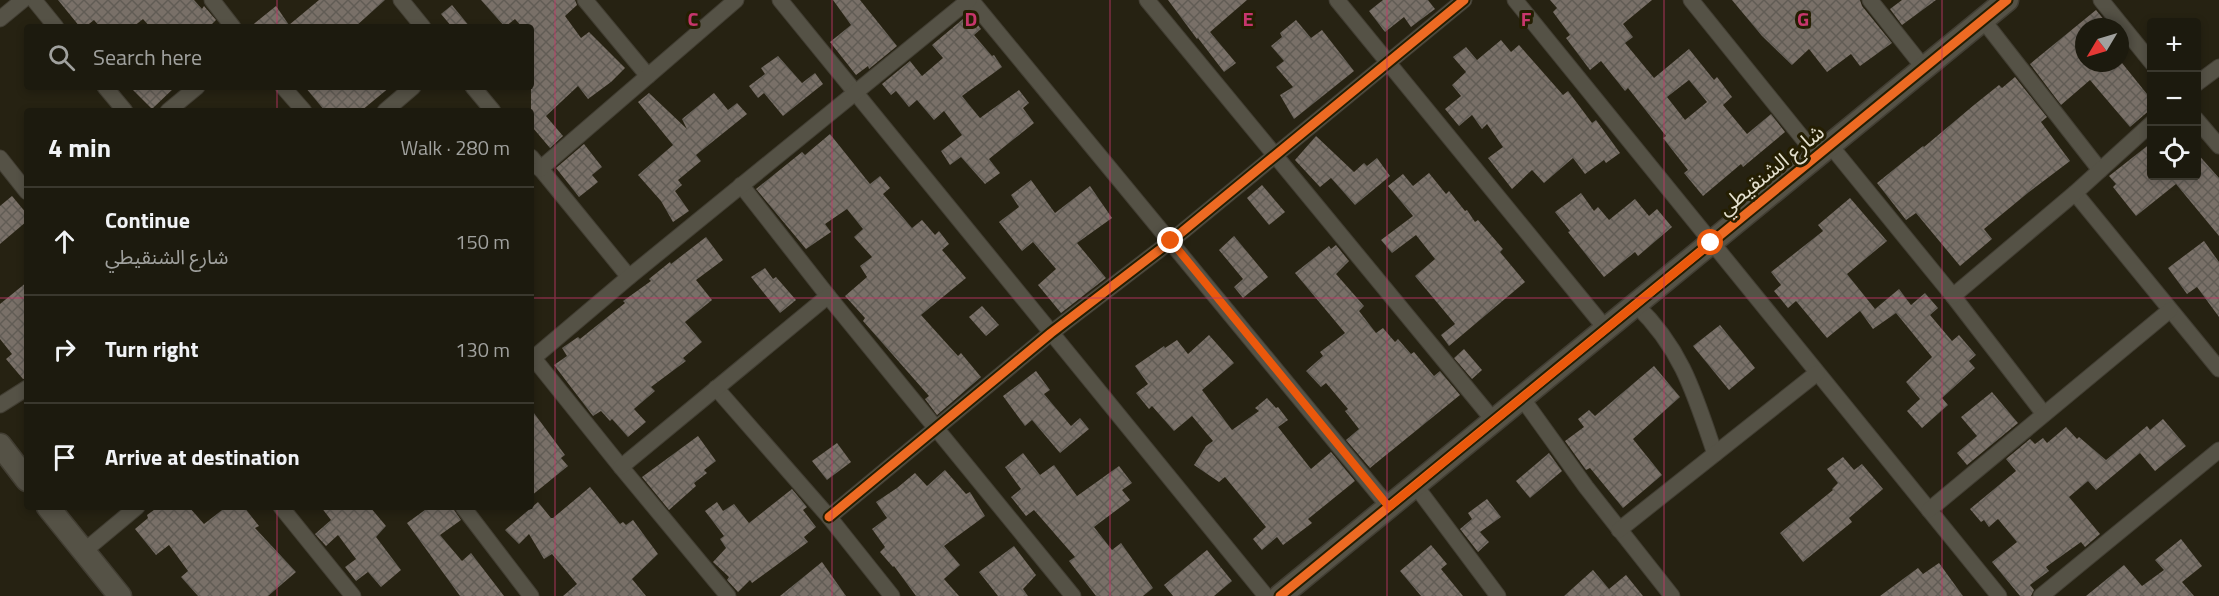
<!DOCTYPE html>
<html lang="en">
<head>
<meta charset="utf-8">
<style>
  body { margin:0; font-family:"Titillium Web","Noto Sans Arabic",sans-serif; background:#29271c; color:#f1f3f6 }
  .controls { position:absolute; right:18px; top:18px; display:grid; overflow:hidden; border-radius:6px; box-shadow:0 3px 9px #0003 }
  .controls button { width:54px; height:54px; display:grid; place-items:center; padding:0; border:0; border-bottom:2px solid #3a382e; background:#1c1a0e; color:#f1f3f6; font:30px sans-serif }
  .compass { position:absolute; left:2075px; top:18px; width:54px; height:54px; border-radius:50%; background:#1c1a0e; box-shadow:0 3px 9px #0003; rotate:232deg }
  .stop { position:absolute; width:18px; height:18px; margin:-14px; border:4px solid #ea580c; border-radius:50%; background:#fff }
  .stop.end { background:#ea580c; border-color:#fff; box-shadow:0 2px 6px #0008 }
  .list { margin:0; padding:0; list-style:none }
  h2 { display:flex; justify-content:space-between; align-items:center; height:78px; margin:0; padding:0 24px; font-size:26px }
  h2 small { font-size:20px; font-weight:400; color:#a0a19e }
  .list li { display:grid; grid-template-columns:39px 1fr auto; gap:18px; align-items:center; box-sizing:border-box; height:108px; padding:0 24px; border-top:2px solid #3a382e }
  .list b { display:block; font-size:22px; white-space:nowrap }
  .list p { margin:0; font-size:20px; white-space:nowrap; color:#a0a19e }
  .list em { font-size:20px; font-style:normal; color:#a0a19e }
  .icon { flex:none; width:33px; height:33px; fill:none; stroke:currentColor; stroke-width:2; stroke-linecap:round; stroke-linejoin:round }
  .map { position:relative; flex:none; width:2219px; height:596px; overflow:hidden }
  .search { position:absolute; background:#1c1a0e; box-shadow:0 3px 9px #0003; left:24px; top:24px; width:510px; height:66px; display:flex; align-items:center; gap:15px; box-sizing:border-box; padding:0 21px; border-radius:6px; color:#a0a19e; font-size:22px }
  .panel { position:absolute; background:#1c1a0e; box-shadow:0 3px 9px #0003; left:24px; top:108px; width:510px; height:402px; border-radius:6px }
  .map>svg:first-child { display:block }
  .building { fill:url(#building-cross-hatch); fill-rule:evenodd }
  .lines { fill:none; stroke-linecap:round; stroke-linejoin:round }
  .street-casing { stroke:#423e33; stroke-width:17 }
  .secondary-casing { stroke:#423e33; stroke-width:25 }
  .street { stroke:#555246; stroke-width:15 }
  .secondary { stroke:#555246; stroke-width:22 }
  .cycleway-casing { stroke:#241e02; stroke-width:13 }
  .cycleway { stroke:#ed6a23; stroke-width:9 }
  .route { stroke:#ea580c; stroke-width:8 }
  .grid { fill:none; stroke:#c7366c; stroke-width:1.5; stroke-opacity:0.55 }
  .labels { text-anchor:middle; stroke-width:6; stroke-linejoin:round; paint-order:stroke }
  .street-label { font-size:21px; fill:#e4e0cf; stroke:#241e02 }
  .grid-label { font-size:20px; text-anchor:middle; font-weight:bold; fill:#c7366c; stroke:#241e02; stroke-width:6; stroke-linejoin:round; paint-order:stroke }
</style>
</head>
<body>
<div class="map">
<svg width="2219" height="596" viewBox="0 0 2219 596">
  <defs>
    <pattern id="building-cross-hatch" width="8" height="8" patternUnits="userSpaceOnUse" patternTransform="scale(1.5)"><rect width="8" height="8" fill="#797068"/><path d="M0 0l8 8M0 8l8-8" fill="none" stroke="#615c55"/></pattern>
  </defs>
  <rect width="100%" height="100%" fill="#262212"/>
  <!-- building -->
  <g class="building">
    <polygon points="58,0 194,0 202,9 204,6 216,20 209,27 150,27 143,19 133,27 100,27 94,20 85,27 80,27"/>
    <polygon points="319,0 385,0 355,27 250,27 276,6 289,25"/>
    <polygon points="481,0 575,0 577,5 565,16 581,38 589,32 625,68 611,82 588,99 578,86 546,116 563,136 550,148 533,128 531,130 531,27 522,27 515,19 505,27"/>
    <polygon points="833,0 860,0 897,46 869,69 868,66 856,75 830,42 851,25"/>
    <polygon points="1168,0 1247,0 1210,32 1236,63 1224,72 1198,38 1197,39"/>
    <polygon points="1383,0 1428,0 1435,9 1411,27 1404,17 1385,32 1369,11"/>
    <path d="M1550 0H1652L1623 24 1633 37 1625 43 1654 78 1689 49 1714 80 1717 77 1732 97 1723 105 1747 134 1771 114 1785 132 1743 167 1741 164 1703 196 1684 173 1688 170 1663 138 1666 136 1628 88 1625 91 1601 61 1590 70 1566 38 1570 35 1553 12 1557 8ZM1689 80 1707 102 1685 120 1667 97Z"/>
    <polygon points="1732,0 1860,0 1862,6 1892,43 1860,66 1851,54 1827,72 1809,49 1792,65 1762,36"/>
    <polygon points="1902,0 1936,0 1902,25 1890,9"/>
    <polygon points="452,5 470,27 452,27 441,14"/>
    <polygon points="2096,10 2110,27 2084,27 2084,63 2122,63 2151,99 2151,109 2130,127 2090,80 2061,105 2030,64"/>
    <polygon points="969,14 981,29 974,35 992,56 994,55 1002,67 962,96 980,118 1019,90 1029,103 1023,108 1034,123 989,159 1000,173 985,184 961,157 950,165 941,151 962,135 944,111 934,120 917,100 909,107 896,91 891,95 882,84 910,61 922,76 943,58 932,45"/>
    <polygon points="1296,20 1311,38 1322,30 1354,71 1294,119 1280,95 1293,87 1276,67 1284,61 1271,46 1282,37 1280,33"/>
    <polygon points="1501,40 1511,52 1519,45 1563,95 1568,91 1592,123 1596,120 1620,153 1606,163 1604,160 1585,174 1573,158 1544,183 1532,170 1512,189 1488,158 1503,147 1487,124 1482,129 1472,115 1459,126 1445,109 1461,96 1452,85 1466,72 1453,57 1466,47 1477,60"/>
    <polygon points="778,56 802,83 815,73 823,84 783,116 764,93 758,98 749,86 765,74 761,68"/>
    <polygon points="2015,77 2047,117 2041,122 2070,161 2029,192 1984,229 1992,239 1960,266 1916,213 1906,220 1877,183 1923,146 1924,147 1974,105 1999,85 2002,88"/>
    <polygon points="130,87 175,87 152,109"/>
    <polygon points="305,87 390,87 361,111 325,111"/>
    <polygon points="649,93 687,129 682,119 714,93 728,110 737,103 747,114 696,155 701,161 678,180 682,185 675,191 689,211 673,222 661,201 638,175 673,145 638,102"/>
    <polygon points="830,134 870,184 880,176 890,188 883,194 912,228 922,220 935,235 939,231 949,244 942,250 966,278 921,315 958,356 961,353 981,377 937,415 925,399 929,396 863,321 865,318 845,296 867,277 860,266 872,257 854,237 863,229 847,209 825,224 831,232 806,249 756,189 802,152 805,155"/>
    <polygon points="1316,136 1354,172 1364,163 1367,166 1377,158 1390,176 1355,205 1331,178 1320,187 1295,160"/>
    <polygon points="2151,143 2151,176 2196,176 2196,152 2219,178 2219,236 2176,184 2136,216 2113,187 2116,184 2109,176"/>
    <polygon points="584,144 602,167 592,175 598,182 579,197 556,168"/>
    <polygon points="1429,173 1446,194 1449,191 1465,211 1467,210 1475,222 1478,220 1503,249 1500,252 1525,282 1449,346 1441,335 1455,324 1415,276 1435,259 1416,235 1392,253 1381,240 1413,216 1388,186 1403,174 1413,186"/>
    <polygon points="1031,180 1055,213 1090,186 1112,218 1077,243 1106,278 1061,313 1038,285 1056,269 1033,242 1022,251 999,222 1019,207 1011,195"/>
    <polygon points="1262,185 1285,212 1269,225 1247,198"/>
    <polygon points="1581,193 1594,211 1598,207 1609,220 1635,199 1649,216 1657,209 1672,227 1638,256 1635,252 1604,277 1568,232 1570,231 1555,212"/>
    <polygon points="12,196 27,214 27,221 0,244 0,206"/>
    <polygon points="1850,198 1887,241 1847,274 1875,309 1899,289 1911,305 1925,293 1938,308 1930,315 1952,341 1959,335 1976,355 1969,361 1975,368 1942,398 1948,405 1922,428 1907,411 1920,399 1906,382 1932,357 1896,313 1873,329 1860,311 1827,338 1796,301 1788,308 1774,291 1781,285 1771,272 1823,231 1818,225"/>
    <polygon points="1234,236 1268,277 1243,298 1234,287 1243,279 1219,250"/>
    <polygon points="706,237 723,260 696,280 712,300 685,322 702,342 683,358 686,361 651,387 655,391 634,409 646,422 628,437 612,419 610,421 601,411 593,416 554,365 567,356 562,348 578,337 580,339 625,303 623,301 651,281 649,279 670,262 671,264"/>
    <polygon points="2204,241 2219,262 2219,317 2197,287 2187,294 2168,268"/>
    <polygon points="1336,245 1349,261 1336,274 1364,306 1359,311 1376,333 1383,328 1395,342 1398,339 1411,354 1414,352 1434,376 1440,371 1460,395 1370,468 1346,440 1359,429 1345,411 1348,409 1326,383 1321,387 1306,371 1323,356 1320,352 1345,333 1295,273 1329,246 1331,249"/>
    <polygon points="765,268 773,279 776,277 796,300 780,313 751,277"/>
    <polygon points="27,282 27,378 23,379 6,359 12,354 0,339 0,304"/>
    <polygon points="982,306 999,325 986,336 969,317"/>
    <polygon points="1720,325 1755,368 1729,390 1693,346"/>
    <polygon points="1209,335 1234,363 1202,390 1232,430 1259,411 1255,408 1267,398 1276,408 1278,407 1288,420 1278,427 1311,469 1331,452 1355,481 1308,519 1312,523 1283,545 1277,537 1262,550 1253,539 1266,527 1225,477 1219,482 1194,465 1206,446 1213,441 1192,416 1174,431 1152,406 1149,409 1136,393 1148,384 1135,366 1164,346 1165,348 1177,340 1188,354"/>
    <polygon points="1464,349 1482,370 1472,379 1454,358"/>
    <polygon points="1654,366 1680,397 1633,439 1662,475 1623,508 1590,468 1586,470 1565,441 1584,427 1578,419 1589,410 1595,416"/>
    <polygon points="1036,371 1050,390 1044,394 1071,426 1080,418 1089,429 1060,453 1032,420 1025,426 1003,396"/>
    <polygon points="1992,392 2018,423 1967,465 1957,453 1977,436 1961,417"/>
    <polygon points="531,409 565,455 561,458 568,466 531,496"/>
    <polygon points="2163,419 2186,446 2155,471 2140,453 2096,490 2088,481 2069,497 2100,534 2085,547 2081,542 2046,567 2049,571 2030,585 2034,590 2031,596 2020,596 1992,562 2017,542 1998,519 1989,527 1984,520 1981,522 1970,509 2016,471 2006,459 2030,439 2035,444 2043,438 2047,443 2066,427 2077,439 2079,437 2106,460 2147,426 2150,430"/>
    <polygon points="698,436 716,461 704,470 707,473 694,483 696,486 669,510 642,477"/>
    <polygon points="837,443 851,462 827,480 812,461"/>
    <polygon points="1023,453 1040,475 1054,465 1077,496 1119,466 1132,483 1122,490 1130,500 1094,527 1112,550 1121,543 1153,588 1143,596 1096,596 1069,561 1075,557 1034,510 1026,516 1011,497 1021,489 1005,467"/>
    <polygon points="1549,453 1562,471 1530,498 1516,481"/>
    <polygon points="1843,457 1854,470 1862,464 1883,489 1849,518 1852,522 1803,562 1780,533 1833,490 1832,489 1838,483 1827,469"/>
    <polygon points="945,470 966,494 970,492 985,516 944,546 960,565 944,579 959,596 916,596 894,566 893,567 880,552 885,547 872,529 887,518 876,502 897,488 915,473 927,486"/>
    <polygon points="590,487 620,524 623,522 626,525 633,520 658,554 632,579 646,596 563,596 577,584 552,554 544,559 529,534 519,544 505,530 538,502 551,518 553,518"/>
    <polygon points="792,489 807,507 803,510 816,527 804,537 808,542 752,583 750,580 738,592 727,580 729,577 713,562 726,548 720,539 724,536 705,511 717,502 723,511 734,504 749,523"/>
    <polygon points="1487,499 1501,517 1480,532 1489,542 1478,552 1460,529 1472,519 1468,513"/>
    <polygon points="158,507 189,507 204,524 226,507 244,507 259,526 255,528 296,572 268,596 198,596 181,577 188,571 169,545 156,555 135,529 148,518 147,515"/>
    <polygon points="321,507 370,507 386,526 376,537 401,570 381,587 368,572 356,581 345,567 356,559 338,535 326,546 315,534 331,520"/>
    <polygon points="429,507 452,507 461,520 440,535 462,561 471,553 504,596 460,596 407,523"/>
    <polygon points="2181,539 2202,566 2182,582 2194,596 2086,596 2124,565 2142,586 2164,570 2155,560"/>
    <polygon points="1431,545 1447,564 1441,569 1463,596 1421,596 1400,571"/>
    <polygon points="1014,546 1036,575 1023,589 1028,596 998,596 979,572"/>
    <polygon points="1207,550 1232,581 1214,596 1173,596 1164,585"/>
    <polygon points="822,562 846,596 780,596"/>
    <polygon points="1939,563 1963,596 1880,596 1918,568 1923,574"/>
    <polygon points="1593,570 1609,589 1626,575 1643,596 1564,596"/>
  </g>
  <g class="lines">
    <!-- street casing -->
    <g class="street-casing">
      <g id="street">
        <polyline points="34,0 56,27"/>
        <polyline points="212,0 233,27"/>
        <polyline points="401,0 423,27"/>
        <polyline points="585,0 648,76"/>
        <polyline points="780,0 1266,596"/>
        <polyline points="971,0 1389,507"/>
        <polyline points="1147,0 1494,421"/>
        <polyline points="1337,0 1606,329"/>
        <polyline points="1515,0 1999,596"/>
        <polyline points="1691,0 1817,156"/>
        <polyline points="1870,0 1924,68"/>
        <polyline points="2101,0 2152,63"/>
        <polyline points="0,19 23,0"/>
        <polyline points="1983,20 2100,170"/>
        <polyline points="2196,84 2219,67"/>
        <polyline points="105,87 125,111"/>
        <polyline points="283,87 304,111"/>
        <polyline points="473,87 493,111"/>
        <polyline points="168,111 197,87"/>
        <polyline points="385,111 413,87"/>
        <polyline points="2196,119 2219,146"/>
        <polyline points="1830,145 1953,296 2044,414"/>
        <polyline points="531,157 629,277"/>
        <polyline points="0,158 27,192"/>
        <polyline points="540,169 736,0"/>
        <polyline points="741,185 828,296 1073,596"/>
        <polyline points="2075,193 2219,369"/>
        <polyline points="1953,296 2075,193 2152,123"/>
        <path d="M1636 305C1682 349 1695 395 1715 454"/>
        <polyline points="531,355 621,467 728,596"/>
        <polyline points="531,360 629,277 969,0"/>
        <polyline points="716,388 829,517 892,596"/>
        <polyline points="1522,398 1586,487 1672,596"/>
        <polyline points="0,405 27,388"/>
        <polyline points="621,467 828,296"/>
        <polyline points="1415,485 1498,596"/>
        <polyline points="281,507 353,596"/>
        <polyline points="463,507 531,596"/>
        <polyline points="1929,510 2170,310"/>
        <polyline points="829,517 1051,333 1171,241 1464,0"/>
        <polyline points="1619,530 1817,373"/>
        <polyline points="83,552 137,507"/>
        <polyline points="2041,596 2219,450"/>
      </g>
    </g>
    <!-- secondary casing -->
    <g class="secondary-casing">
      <g id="secondary">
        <polyline points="0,445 27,480"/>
        <polyline points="48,507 120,596"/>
        <polyline points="1280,596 2007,0"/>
      </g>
    </g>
    <!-- street -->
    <use href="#street" class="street"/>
    <!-- secondary -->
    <use href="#secondary" class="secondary"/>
    <!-- cycleway casing -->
    <g class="cycleway-casing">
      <g id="cycleway">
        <polyline points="829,517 1051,333 1171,241 1464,0"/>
        <polyline points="1280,596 2007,0"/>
      </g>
    </g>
    <!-- cycleway -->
    <use href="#cycleway" class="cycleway"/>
  </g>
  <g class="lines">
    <!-- route -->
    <polyline class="route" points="1171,241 1389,507 1711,243"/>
  </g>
  <!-- grid -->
  <path class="grid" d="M277 0V27M555 0V596M832 0V596M1110 0V596M1387 0V596M1664 0V596M1942 0V596M277 87V111M0 298H27M531 298H2219M277 507V596"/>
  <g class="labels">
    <!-- street labels -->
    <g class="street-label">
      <text transform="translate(1771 170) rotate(-39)" y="7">شارع الشنقيطي</text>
    </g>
  </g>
  <g class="grid-label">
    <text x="693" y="26">C</text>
    <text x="971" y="26">D</text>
    <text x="1248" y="26">E</text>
    <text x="1526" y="26">F</text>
    <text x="1803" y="26">G</text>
  </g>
</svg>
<div class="controls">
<button>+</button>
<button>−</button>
<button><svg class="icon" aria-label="locate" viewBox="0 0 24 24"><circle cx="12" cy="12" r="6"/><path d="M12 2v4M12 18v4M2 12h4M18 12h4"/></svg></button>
</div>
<svg class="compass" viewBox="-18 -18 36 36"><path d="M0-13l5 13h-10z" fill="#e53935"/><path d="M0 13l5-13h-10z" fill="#a0a19e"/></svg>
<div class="stop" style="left:1711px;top:243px"></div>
<div class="stop end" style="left:1171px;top:241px"></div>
<div class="search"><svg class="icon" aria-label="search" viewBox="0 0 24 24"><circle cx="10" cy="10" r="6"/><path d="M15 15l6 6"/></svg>Search here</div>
<section class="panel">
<h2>4 min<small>Walk · 280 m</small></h2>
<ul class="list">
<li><svg class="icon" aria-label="ahead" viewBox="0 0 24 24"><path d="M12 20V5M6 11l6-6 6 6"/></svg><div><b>Continue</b><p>شارع الشنقيطي</p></div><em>150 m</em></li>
<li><svg class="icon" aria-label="right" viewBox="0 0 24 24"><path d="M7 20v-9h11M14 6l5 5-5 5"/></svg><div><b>Turn right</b></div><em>130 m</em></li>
<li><svg class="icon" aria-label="arrive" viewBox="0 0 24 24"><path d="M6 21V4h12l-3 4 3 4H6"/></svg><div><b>Arrive at destination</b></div></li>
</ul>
</section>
</div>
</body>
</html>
